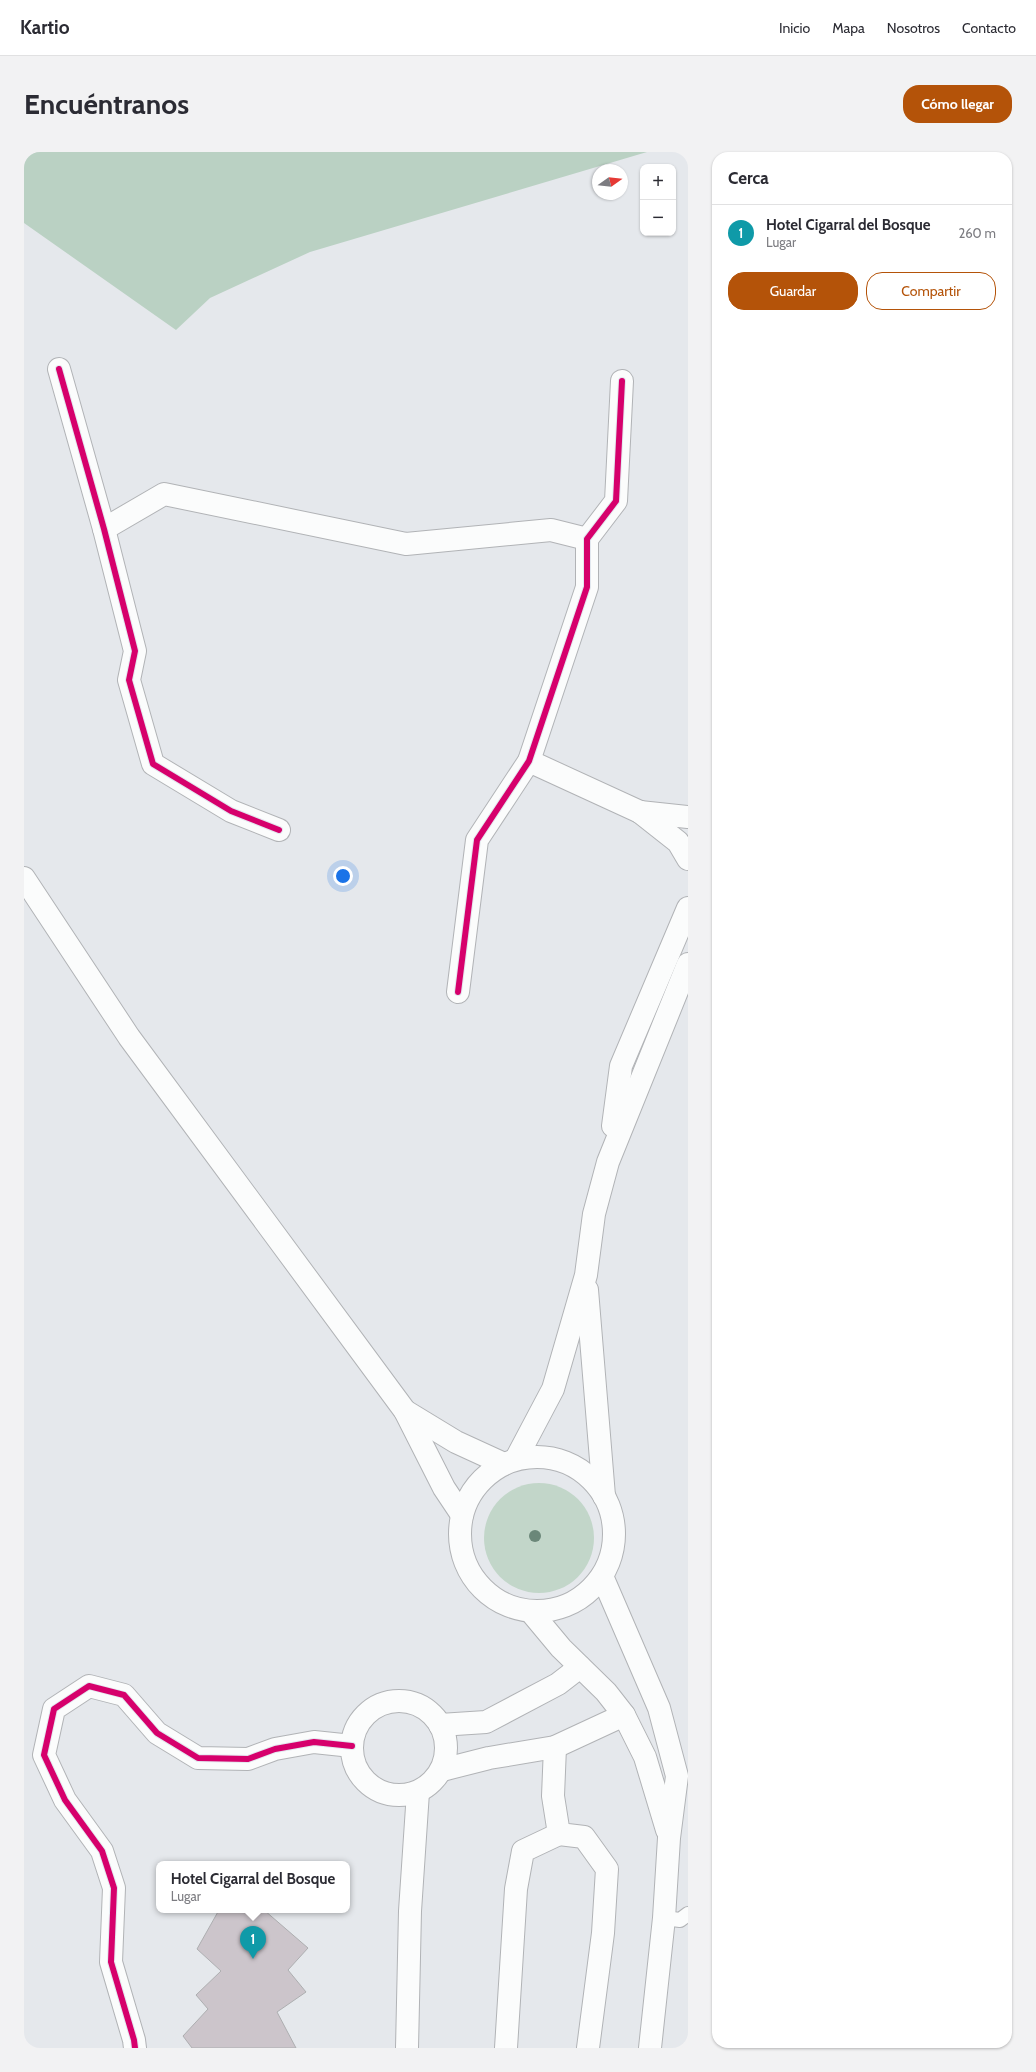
<!DOCTYPE html>
<html lang="es">
<head>
<meta charset="utf-8">
<style>
  body { margin:0; font-family:Cabin,sans-serif; background:#f2f2f3; color:#2b2b33 }
  .controls { position:absolute; right:12px; top:12px; display:grid; overflow:hidden; border-radius:8px; box-shadow:0 1px 3px #0004 }
  .controls button { width:36px; height:36px; display:grid; place-items:center; padding:0; border:0; border-bottom:1px solid #e1e1e2; background:#fff; color:#2b2b33; font:20px sans-serif }
  .compass { position:absolute; left:568px; top:12px; width:36px; height:36px; border-radius:50%; background:#fff; box-shadow:0 1px 3px #0004; rotate:75deg }
  .you { position:absolute; left:319px; top:724px; width:14px; height:14px; margin:-10px; border:3px solid #fff; border-radius:50%; background:#1a73e8; box-shadow:0 0 0 6px #1a73e833 }
  .badge { display:grid; place-items:center; width:26px; height:26px; border-radius:50%; background:#b45309; color:#fff; font-size:13px; font-weight:700 }
  .pin { position:absolute; translate:-50% -33px; filter:drop-shadow(0 1px 2px #0008) }
  .pin::after { content:''; position:absolute; top:21px; width:14px; height:12px; background:inherit; clip-path:polygon(0 0,100% 0,50% 100%) }
  .popup { position:absolute; left:132px; top:1709px; width:194px; height:52px; box-sizing:border-box; display:grid; place-content:center; border-radius:8px; background:#fff; filter:drop-shadow(0 1px 3px #0005); font-size:13px; white-space:nowrap; color:#7c7c81 }
  .popup b { font-size:15px; color:#2b2b33 }
  .popup::after { content:''; position:absolute; left:50%; top:100%; margin-left:-8px; border:8px solid transparent; border-top-color:#fff }
  .list { margin:0; padding:0; list-style:none }
  h2 { display:flex; justify-content:space-between; align-items:center; height:52px; margin:0; padding:0 16px; font-size:17px }
  h2 small { font-size:13px; font-weight:400; color:#7c7c81 }
  .list li { display:grid; grid-template-columns:26px 1fr auto; gap:12px; align-items:center; box-sizing:border-box; height:56px; padding:0 16px; border-top:1px solid #e1e1e2 }
  .list b { display:block; font-size:15px; white-space:nowrap }
  .list p { margin:0; font-size:13px; white-space:nowrap; color:#7c7c81 }
  .list em { font-size:13px; font-style:normal; color:#7c7c81 }
  .actions { display:flex; gap:8px; padding:12px 16px }
  .actions a { flex:1; padding:9px 0; border:1px solid #b45309; border-radius:16px; text-align:center; font-size:14px; color:#b45309 }
  .actions .main { background:#b45309; color:#fff }
  .map { position:relative; flex:none; width:664px; height:1896px; overflow:hidden; border-radius:16px }
  header { display:flex; align-items:center; gap:24px; box-sizing:border-box; height:56px; padding:0 20px; background:#fff; border-bottom:1px solid #e1e1e2 }
  header strong { font-size:19px }
  nav { display:flex; gap:22px; margin-inline-start:auto; font-size:14px }
  .intro { display:flex; align-items:center; justify-content:space-between; box-sizing:border-box; height:96px; padding:0 24px }
  h1 { margin:0; font-size:28px }
  .button { padding:10px 18px; border-radius:16px; background:#b45309; color:#fff; font-size:14px; font-weight:700 }
  main { display:flex; gap:24px; padding:0 24px }
  aside { flex:1; background:#fff; border-radius:16px; box-shadow:0 1px 3px #0004 }
  .map>svg:first-child { display:block }
  .green { fill:#c2d6c9 }
  .forest { fill:#bad1c3 }
  .building { fill:#ccc5cb; stroke:#adaeb0 }
  .lines { fill:none; stroke-linecap:round; stroke-linejoin:round }
  .lane-casing { stroke:#b1b3b6; stroke-width:16 }
  .street-casing { stroke:#b1b3b6; stroke-width:24 }
  .secondary-casing { stroke:#b1b3b6; stroke-width:24 }
  .primary-casing { stroke:#b1b3b6; stroke-width:24 }
  .lane { stroke:#fbfcfc; stroke-width:14 }
  .street { stroke:#fbfcfc; stroke-width:22 }
  .secondary { stroke:#fbfcfc; stroke-width:22 }
  .primary { stroke:#fbfcfc; stroke-width:22 }
  .cycleway-casing { stroke:#e2e8ef; stroke-width:8 }
  .cycleway { stroke:#d6006c; stroke-width:6 }
  .tree { fill:#6b8779 }
</style>
</head>
<body>
<header>
<strong>Kartio</strong>
<nav><a>Inicio</a><a>Mapa</a><a>Nosotros</a><a>Contacto</a></nav>
</header>
<div class="intro"><h1>Encuéntranos</h1><a class="button">Cómo llegar</a></div>
<main>
<div class="map">
<svg width="664" height="1896" viewBox="0 0 664 1896">
  <rect width="100%" height="100%" fill="#e5e8ec"/>
  <!-- green -->
  <circle class="green" cx="515" cy="1386" r="55"/>
  <!-- forest -->
  <polygon class="forest" points="0,0 623,0 286,100 186,146 152,178 0,71"/>
  <!-- building -->
  <polygon class="building" points="195,1758 240,1758 284,1796 264,1818 282,1840 253,1860 272,1896 168,1896 159,1884 184,1857 172,1843 197,1819 173,1797"/>
  <g class="lines">
    <!-- lane casing -->
    <g class="lane-casing">
      <polyline id="lane" points="640,1766 656,1768 664,1762"/>
    </g>
    <!-- street casing -->
    <g class="street-casing">
      <g id="street">
        <polyline points="35,217 80,377 111,499 105,528 129,612 207,659 255,678"/>
        <polyline points="80,377 140,342 382,392 527,378 563,387"/>
        <polyline points="505,609 616,660"/>
        <polyline points="434,840 453,688 505,609 563,435 563,387 592,349 598,229"/>
        <circle cx="375" cy="1596" r="47"/>
        <polyline points="416,1573 462,1570 534,1532 556,1515"/>
        <polyline points="531,1595 529,1644 535,1682 560,1685 583,1717 579,1781 564,1896"/>
        <polyline points="418,1618 465,1606 531,1595 600,1563"/>
        <polyline points="111,1896 110,1888 87,1810 90,1736 78,1699 41,1648 20,1603 30,1557 65,1534 100,1543 133,1581 174,1606 224,1607 251,1597 290,1590 328,1594"/>
        <polyline points="383,1896 386,1759 394,1640"/>
        <polyline points="482,1896 492,1737 499,1699 535,1682"/>
      </g>
    </g>
    <!-- secondary casing -->
    <g class="secondary-casing">
      <g id="secondary">
        <polyline points="616,660 654,690 664,707"/>
        <polyline points="616,660 664,665"/>
        <polyline points="589,974 597,914 664,756"/>
        <polyline points="563,1138 580,1344"/>
        <polyline points="492,1307 529,1237 562,1123 570,1062 584,1010 664,812"/>
      </g>
    </g>
    <!-- primary casing -->
    <g class="primary-casing">
      <g id="primary">
        <polyline points="0,726 105,885 381,1259 420,1336 438,1363"/>
        <polyline points="381,1259 432,1290 480,1312"/>
        <circle cx="513" cy="1382" r="77"/>
        <polyline points="578,1424 635,1556 653,1624 645,1686 640,1766 626,1896"/>
        <polyline points="507,1460 537,1496 582,1540 600,1563 621,1605 643,1678"/>
      </g>
    </g>
    <!-- lane -->
    <use href="#lane" class="lane"/>
    <!-- street -->
    <use href="#street" class="street"/>
    <!-- secondary -->
    <use href="#secondary" class="secondary"/>
    <!-- primary -->
    <use href="#primary" class="primary"/>
    <!-- cycleway casing -->
    <g class="cycleway-casing">
      <g id="cycleway">
        <polyline points="35,217 80,377 111,499 105,528 129,612 207,659 255,678"/>
        <polyline points="434,840 453,688 505,609 563,435 563,387 592,349 598,229"/>
        <polyline points="111,1896 110,1888 87,1810 90,1736 78,1699 41,1648 20,1603 30,1557 65,1534 100,1543 133,1581 174,1606 224,1607 251,1597 290,1590 328,1594"/>
      </g>
    </g>
    <!-- cycleway -->
    <use href="#cycleway" class="cycleway"/>
  </g>
  <!-- trees -->
  <circle class="tree" cx="511" cy="1384" r="6"/>
</svg>
<div class="controls">
<button>+</button>
<button>−</button>
</div>
<svg class="compass" viewBox="-18 -18 36 36"><path d="M0-13l5 13h-10z" fill="#e53935"/><path d="M0 13l5-13h-10z" fill="#7c7c81"/></svg>
<div class="you"></div>
<div class="pin badge" style="left:229px;top:1807px;background:#0f9aa8">1</div>
<div class="popup"><b>Hotel Cigarral del Bosque</b>Lugar</div>
</div>
<aside>
<h2>Cerca<small></small></h2>
<ul class="list">
<li><span class="badge" style="background:#0f9aa8">1</span><div><b>Hotel Cigarral del Bosque</b><p>Lugar</p></div><em>260 m</em></li>
</ul>
<div class="actions"><a class="main">Guardar</a><a>Compartir</a></div>
</aside>
</main>
</body>
</html>
